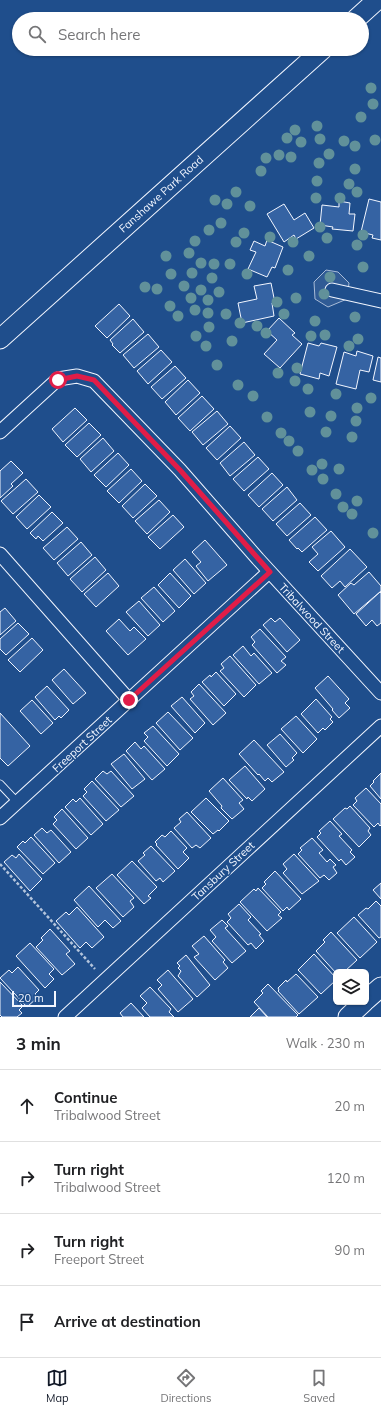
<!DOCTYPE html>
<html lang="en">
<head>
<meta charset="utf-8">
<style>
  body { margin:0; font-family:Mulish,sans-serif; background:#f2f2f2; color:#202124 }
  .controls { position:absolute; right:12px; bottom:12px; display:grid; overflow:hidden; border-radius:6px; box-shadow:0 1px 3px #0004 }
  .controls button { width:36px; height:36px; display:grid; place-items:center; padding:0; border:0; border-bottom:1px solid #e0e0e0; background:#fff; color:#202124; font:20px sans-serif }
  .scale { position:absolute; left:12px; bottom:10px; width:44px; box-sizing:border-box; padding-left:4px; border:2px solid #f2f6ff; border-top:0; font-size:11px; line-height:14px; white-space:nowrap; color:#f2f6ff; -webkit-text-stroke:3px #1f4e8c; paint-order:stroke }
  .stop { position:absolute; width:12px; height:12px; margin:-9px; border:3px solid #e11d48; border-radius:50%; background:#fff }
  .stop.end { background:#e11d48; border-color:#fff; box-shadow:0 1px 4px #0008 }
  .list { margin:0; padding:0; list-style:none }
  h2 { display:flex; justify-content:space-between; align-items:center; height:52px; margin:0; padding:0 16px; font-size:17px }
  h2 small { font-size:13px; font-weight:400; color:#757577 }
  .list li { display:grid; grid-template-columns:26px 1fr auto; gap:12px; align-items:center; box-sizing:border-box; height:72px; padding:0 16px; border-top:1px solid #e0e0e0 }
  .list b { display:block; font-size:15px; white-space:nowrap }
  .list p { margin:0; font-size:13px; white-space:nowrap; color:#757577 }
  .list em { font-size:13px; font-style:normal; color:#757577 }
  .icon { flex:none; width:22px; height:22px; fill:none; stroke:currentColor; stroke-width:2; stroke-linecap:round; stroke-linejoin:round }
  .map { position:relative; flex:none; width:381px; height:1017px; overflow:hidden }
  .search { position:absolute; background:#fff; box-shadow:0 1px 3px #0004; left:12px; right:12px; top:12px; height:44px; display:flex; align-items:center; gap:10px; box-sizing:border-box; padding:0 14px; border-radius:22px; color:#757577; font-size:15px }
  .sheet { height:340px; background:#fff }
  nav { display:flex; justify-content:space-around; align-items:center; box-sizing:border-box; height:56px; border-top:1px solid #e0e0e0; background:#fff; font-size:11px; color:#757577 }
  nav a { display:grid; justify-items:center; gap:2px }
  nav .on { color:#111827 }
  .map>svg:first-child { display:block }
  .built { fill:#305b95; stroke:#a8bbd7 }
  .building { fill:#3563a3; stroke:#f2f6ff }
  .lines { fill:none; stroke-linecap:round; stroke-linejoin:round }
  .lane-casing { stroke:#f2f6ff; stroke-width:9 }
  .street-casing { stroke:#f2f6ff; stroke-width:15 }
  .secondary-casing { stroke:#f2f6ff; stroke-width:21 }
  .path { stroke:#b3c4dc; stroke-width:2.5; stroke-dasharray:3 2; stroke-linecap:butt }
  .lane { stroke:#1f4e8c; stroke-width:7 }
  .street { stroke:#1f4e8c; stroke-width:13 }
  .secondary { stroke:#1f4e8c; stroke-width:19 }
  .tree { fill:#61919a }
  .route { stroke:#e11d48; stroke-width:5 }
  .labels { text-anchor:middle; stroke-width:3; stroke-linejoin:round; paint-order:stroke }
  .street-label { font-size:11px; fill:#f2f6ff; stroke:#1f4e8c }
</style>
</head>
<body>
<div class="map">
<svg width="381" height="1017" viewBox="0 0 381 1017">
  <rect width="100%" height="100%" fill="#1f4e8c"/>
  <!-- built -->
  <polygon class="built" points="326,270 338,272 349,283 347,299 328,307 315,299 314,282"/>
  <!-- building -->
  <g class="building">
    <polygon points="369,199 381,202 381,240 372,238 373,235 361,232"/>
    <polygon points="339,201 350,203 349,214 355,214 353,231 332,229 333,227 320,225 322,205 339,207"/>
    <polygon points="284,204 294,220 305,213 314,228 296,239 294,235 284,242 267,214"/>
    <polygon points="267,240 283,247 275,268 272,267 267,277 248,269 256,252 250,250 254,241 265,246"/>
    <polygon points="271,283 275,303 272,303 274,316 242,323 238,303 257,299 254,286"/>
    <polygon points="119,304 130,316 107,338 95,326"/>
    <polygon points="279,318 295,333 292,335 302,344 280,368 264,354 277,340 267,331"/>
    <polygon points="133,319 144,332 120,353 112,345 113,344 110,340"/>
    <polygon points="148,334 159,347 134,368 123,355"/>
    <polygon points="308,343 319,346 321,343 337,347 329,376 320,373 319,379 300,374"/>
    <polygon points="161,350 172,362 148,384 137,371"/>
    <polygon points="357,351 373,356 369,372 360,370 356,389 336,384 344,352 356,356"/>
    <polygon points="378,357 381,358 381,382 373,380"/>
    <polygon points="175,366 186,378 162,399 151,387"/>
    <polygon points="188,380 200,393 176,415 165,402"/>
    <polygon points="202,396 214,409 190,431 178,418"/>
    <polygon points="75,408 87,420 63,442 52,429"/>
    <polygon points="217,411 228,424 203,445 192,432"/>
    <polygon points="89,423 101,435 77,457 65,445"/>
    <polygon points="230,426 241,438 217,460 206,448"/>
    <polygon points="103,438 114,451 91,472 80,459"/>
    <polygon points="244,442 255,455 230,476 220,463"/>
    <polygon points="118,453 129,465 106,487 94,475"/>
    <polygon points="258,457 269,469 244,491 233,479"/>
    <polygon points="11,461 23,473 11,484 13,486 0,498 0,471"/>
    <polygon points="131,469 142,481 119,503 107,491"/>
    <polygon points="272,473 283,485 259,507 248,495"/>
    <polygon points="26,479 38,492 13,514 1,501"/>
    <polygon points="145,484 157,496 133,518 122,506"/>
    <polygon points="287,487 297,500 273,521 262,509"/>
    <polygon points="39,495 51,507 27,529 16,517"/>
    <polygon points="159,500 170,512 147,534 135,521"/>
    <polygon points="300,503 311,515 287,536 276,524"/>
    <polygon points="52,512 63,523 43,541 38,536 36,539 30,533"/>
    <polygon points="173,515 184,527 160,549 148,537"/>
    <polygon points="315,517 327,530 302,552 298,548 297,549 289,540"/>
    <polygon points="67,527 78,539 54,560 43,548"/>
    <polygon points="331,531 345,547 318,571 309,562 318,554 312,547"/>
    <polygon points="205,540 227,565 208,581 196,566 201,562 192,552"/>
    <polygon points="81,542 92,555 68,576 57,563"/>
    <polygon points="350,549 367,567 345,587 340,581 332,588 321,576"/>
    <polygon points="95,557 106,570 82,592 70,579"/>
    <polygon points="185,559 206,583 194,594 173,570"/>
    <polygon points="369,572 381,586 381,591 354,614 338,595 351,583 354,585"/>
    <polygon points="108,573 119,586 96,607 84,594"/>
    <polygon points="170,573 191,596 179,608 158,585"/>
    <polygon points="154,587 175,611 163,622 141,598"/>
    <polygon points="380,592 381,593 381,623 377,626 372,620 366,626 356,614"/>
    <polygon points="139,601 160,625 148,636 126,612"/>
    <polygon points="5,608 16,621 0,635 0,612"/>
    <polygon points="271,618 275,622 280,618 300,640 287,652 263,625"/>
    <polygon points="119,619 130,631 134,627 146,639 128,655 106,631"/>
    <polygon points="18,623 29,634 6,655 0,649 0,639"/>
    <polygon points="260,629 286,657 281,661 286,665 277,673 252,645 255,642 251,637"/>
    <polygon points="32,638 43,650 20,672 8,660"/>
    <polygon points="243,646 251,656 254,653 272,673 259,684 233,655"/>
    <polygon points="230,656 256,685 244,697 220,671 224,668 221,664"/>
    <polygon points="64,669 86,693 73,704 52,680"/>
    <polygon points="216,672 236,694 224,706 202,682 210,675 211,677"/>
    <polygon points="328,676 349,699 345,703 350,708 339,718 332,710 333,709 315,688"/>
    <polygon points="199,684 226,713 213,725 190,699 194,696 191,692"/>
    <polygon points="47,686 69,710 61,718 59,716 55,720 35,697"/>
    <polygon points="182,697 205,723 195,733 171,706"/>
    <polygon points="316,699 332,717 330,719 333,722 325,730 323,728 318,733 301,714"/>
    <polygon points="32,700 53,723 41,734 20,711"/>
    <polygon points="168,712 193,738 180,750 156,723"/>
    <polygon points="0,713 30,746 8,766 0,758"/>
    <polygon points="296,716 317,739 303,753 281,729"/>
    <polygon points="153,726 179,754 167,766 144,741 148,737 144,733"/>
    <polygon points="280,734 297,753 292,758 294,760 286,767 267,745"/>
    <polygon points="254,740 284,772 272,782 268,778 265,781 259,774 258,775 239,754"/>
    <polygon points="135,742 141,749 144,746 165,769 152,780 126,751"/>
    <polygon points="124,754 145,779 132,789 111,764"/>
    <polygon points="245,766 265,789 252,801 248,797 247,799 229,780"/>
    <polygon points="103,771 107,774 111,771 134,796 121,807 95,779"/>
    <polygon points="381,773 381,799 370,786 374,782 373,781"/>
    <polygon points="223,778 243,800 239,803 244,809 232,819 221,808 222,806 209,791"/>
    <polygon points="92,781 119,810 106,821 83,796 87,792 84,789"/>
    <polygon points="366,788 381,804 381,825 380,826 378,823 374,827 353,805 357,801 355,798"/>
    <polygon points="80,798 103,824 91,835 65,807 73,799 76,802"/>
    <polygon points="206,798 229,821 219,831 218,830 213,834 191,812"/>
    <polygon points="350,806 370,828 368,831 371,835 359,847 333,819 345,808 347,809"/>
    <polygon points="62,809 88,838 76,849 53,824 57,820 54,817"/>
    <polygon points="187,812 211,838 200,848 196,845 192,848 174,828 181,822 179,819"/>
    <polygon points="330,821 342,834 339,836 352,850 350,852 355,857 346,865 341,859 339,861 317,837 321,833 319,831"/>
    <polygon points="42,828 47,833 51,830 71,852 59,863 34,835"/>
    <polygon points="171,831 187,848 183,852 189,858 178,869 156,845 157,844 155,842 162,835 165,837"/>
    <polygon points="31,837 55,863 43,874 17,847 23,841 25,843"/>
    <polygon points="312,838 323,850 319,853 327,862 330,859 336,865 333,867 337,873 329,880 324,875 320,878 298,854 302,850 300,848"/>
    <polygon points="151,846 175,871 163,882 160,878 156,881 138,861 145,855 143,853"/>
    <polygon points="19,854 42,879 30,891 4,862 12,855 16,858"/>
    <polygon points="294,854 319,881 302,894 283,873 287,869 283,864"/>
    <polygon points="132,861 157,887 148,896 151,898 144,904 117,875"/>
    <polygon points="275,871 301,899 289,910 287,907 283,911 262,888 266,884 264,882"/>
    <polygon points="112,874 134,898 130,901 134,907 123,917 96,888"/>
    <polygon points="381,883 381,899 373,890"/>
    <polygon points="89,886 121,921 113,928 105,920 98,927 74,900"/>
    <polygon points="258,888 281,912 278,915 282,918 267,931 240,902 254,889 256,891"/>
    <polygon points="376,901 381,906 381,937 379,938 358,915 366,908 368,909"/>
    <polygon points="239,904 251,917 248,920 261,934 259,935 264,941 256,949 251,943 248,945 227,922 231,918 228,914"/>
    <polygon points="77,907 104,937 92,948 86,942 80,948 56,921 66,912 69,915"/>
    <polygon points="354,917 377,942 360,958 337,933"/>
    <polygon points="222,920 228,926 225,928 246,951 232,963 212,941 216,937 210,930"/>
    <polygon points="50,929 70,951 66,954 75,964 62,975 36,947 43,940 41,938"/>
    <polygon points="331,932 357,960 344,972 336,973 316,951 325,942 323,940"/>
    <polygon points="204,936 225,960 223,962 228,968 215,980 194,957 199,954 192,946"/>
    <polygon points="30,943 54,969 49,974 54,979 45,988 16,956"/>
    <polygon points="314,954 336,978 336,980 321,994 298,970"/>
    <polygon points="186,955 210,985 197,997 178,976 181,971 178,968 180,966 177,963"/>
    <polygon points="18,967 39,990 35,994 38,997 27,1007 0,978 9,970 12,973"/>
    <polygon points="168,970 193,999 178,1012 158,989 162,985 157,980"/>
    <polygon points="296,974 318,997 299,1014 278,991 279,990 278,988 286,980 287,982"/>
    <polygon points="0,982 23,1006 19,1010 22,1013 17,1017 2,1017 0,1015"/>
    <polygon points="268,984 298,1015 296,1017 268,1017 254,1002 263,993 261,991"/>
    <polygon points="150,987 171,1009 169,1012 174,1017 150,1017 142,1008 147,1003 140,996"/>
    <polygon points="131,1003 144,1017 123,1017 120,1013"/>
    <polygon points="259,1008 267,1017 250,1017"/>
  </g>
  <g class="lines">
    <!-- lane casing -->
    <g class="lane-casing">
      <polyline id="lane" points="0,784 17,802"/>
    </g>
    <!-- street casing -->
    <g class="street-casing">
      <g id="street">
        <polyline points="332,290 381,301"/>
        <polyline points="0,432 58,379 77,376 94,381 180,470 258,559 381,693"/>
        <polyline points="0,554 129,700"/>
        <polyline points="0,818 269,572"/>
        <polyline points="65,1017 381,726"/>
      </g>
    </g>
    <!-- secondary casing -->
    <g class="secondary-casing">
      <g id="secondary">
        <polyline points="356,19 377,0"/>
        <polyline points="0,339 323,49"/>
        <polyline points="366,1000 381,987"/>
        <polyline points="348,1017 364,1002"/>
      </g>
    </g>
    <!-- path -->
    <polyline class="path" points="0,864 95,969"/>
    <!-- lane -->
    <use href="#lane" class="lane"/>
    <!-- street -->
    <use href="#street" class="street"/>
    <!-- secondary -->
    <use href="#secondary" class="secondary"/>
  </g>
  <!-- trees -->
  <g class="tree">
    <circle cx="371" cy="88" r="5.5"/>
    <circle cx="373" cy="104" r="5.5"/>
    <circle cx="361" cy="117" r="5.5"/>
    <circle cx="317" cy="126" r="5.5"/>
    <circle cx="295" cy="130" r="5.5"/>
    <circle cx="287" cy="138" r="5.5"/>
    <circle cx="320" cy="139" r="5.5"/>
    <circle cx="375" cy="140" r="5.5"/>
    <circle cx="344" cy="141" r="5.5"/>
    <circle cx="301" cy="142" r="5.5"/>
    <circle cx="355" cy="146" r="5.5"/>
    <circle cx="329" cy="154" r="5.5"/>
    <circle cx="279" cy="155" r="5.5"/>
    <circle cx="291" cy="157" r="5.5"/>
    <circle cx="266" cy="158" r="5.5"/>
    <circle cx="319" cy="163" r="5.5"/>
    <circle cx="355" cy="169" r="5.5"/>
    <circle cx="261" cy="171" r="5.5"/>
    <circle cx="317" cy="181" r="5.5"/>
    <circle cx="349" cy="184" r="5.5"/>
    <circle cx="236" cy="192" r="5.5"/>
    <circle cx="357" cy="192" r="5.5"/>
    <circle cx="316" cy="198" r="5.5"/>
    <circle cx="340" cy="198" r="5.5"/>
    <circle cx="215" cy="200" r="5.5"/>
    <circle cx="227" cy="204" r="5.5"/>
    <circle cx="250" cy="206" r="5.5"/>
    <circle cx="221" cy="223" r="5.5"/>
    <circle cx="320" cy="227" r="5.5"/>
    <circle cx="209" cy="230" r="5.5"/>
    <circle cx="244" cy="233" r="5.5"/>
    <circle cx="363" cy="235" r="5.5"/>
    <circle cx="270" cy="237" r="5.5"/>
    <circle cx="327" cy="238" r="5.5"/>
    <circle cx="195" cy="241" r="5.5"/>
    <circle cx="236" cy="242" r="5.5"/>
    <circle cx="293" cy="242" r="5.5"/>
    <circle cx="357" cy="245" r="5.5"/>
    <circle cx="189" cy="253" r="5.5"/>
    <circle cx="166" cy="256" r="5.5"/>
    <circle cx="309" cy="256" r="5.5"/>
    <circle cx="201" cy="263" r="5.5"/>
    <circle cx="214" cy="264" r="5.5"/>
    <circle cx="230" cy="264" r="5.5"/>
    <circle cx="363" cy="267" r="5.5"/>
    <circle cx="288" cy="270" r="5.5"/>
    <circle cx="192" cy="273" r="5.5"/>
    <circle cx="171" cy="274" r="5.5"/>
    <circle cx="247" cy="274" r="5.5"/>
    <circle cx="330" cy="277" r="5.5"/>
    <circle cx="212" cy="278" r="5.5"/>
    <circle cx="184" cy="286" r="5.5"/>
    <circle cx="145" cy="287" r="5.5"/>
    <circle cx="157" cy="289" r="5.5"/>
    <circle cx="201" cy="290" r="5.5"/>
    <circle cx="219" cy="292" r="5.5"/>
    <circle cx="324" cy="294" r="5.5"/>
    <circle cx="191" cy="298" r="5.5"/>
    <circle cx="296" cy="298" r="5.5"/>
    <circle cx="208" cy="300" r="5.5"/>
    <circle cx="277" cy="302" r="5.5"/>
    <circle cx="170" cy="306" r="5.5"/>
    <circle cx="195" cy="310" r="5.5"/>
    <circle cx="208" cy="313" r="5.5"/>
    <circle cx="226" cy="314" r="5.5"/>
    <circle cx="284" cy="314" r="5.5"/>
    <circle cx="178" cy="316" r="5.5"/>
    <circle cx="355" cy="317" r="5.5"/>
    <circle cx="315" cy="321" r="5.5"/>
    <circle cx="240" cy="323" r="5.5"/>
    <circle cx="257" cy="326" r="5.5"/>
    <circle cx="209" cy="327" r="5.5"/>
    <circle cx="266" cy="333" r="5.5"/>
    <circle cx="325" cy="335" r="5.5"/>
    <circle cx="196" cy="336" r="5.5"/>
    <circle cx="311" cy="336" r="5.5"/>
    <circle cx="358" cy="339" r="5.5"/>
    <circle cx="232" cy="341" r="5.5"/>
    <circle cx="206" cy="346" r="5.5"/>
    <circle cx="349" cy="346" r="5.5"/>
    <circle cx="217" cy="365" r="5.5"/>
    <circle cx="297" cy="368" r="5.5"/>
    <circle cx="278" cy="373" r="5.5"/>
    <circle cx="295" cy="381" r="5.5"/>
    <circle cx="238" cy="385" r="5.5"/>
    <circle cx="308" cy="389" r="5.5"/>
    <circle cx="336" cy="394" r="5.5"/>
    <circle cx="253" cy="396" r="5.5"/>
    <circle cx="371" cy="398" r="5.5"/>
    <circle cx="357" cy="408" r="5.5"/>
    <circle cx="310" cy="412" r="5.5"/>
    <circle cx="331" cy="416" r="5.5"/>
    <circle cx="267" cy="417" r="5.5"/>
    <circle cx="356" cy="421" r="5.5"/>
    <circle cx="326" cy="432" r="5.5"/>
    <circle cx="281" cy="433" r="5.5"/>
    <circle cx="352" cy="437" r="5.5"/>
    <circle cx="289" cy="441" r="5.5"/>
    <circle cx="298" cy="451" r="5.5"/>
    <circle cx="322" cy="464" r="5.5"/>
    <circle cx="339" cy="469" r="5.5"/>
    <circle cx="312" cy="470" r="5.5"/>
    <circle cx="323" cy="479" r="5.5"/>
    <circle cx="336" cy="494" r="5.5"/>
    <circle cx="357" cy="501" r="5.5"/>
    <circle cx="343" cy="507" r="5.5"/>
    <circle cx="352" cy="514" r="5.5"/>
    <circle cx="373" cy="533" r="5.5"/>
  </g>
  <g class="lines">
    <!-- route -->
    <polyline class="route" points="58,380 77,376 94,380 180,470 270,572 129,700"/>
  </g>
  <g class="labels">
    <!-- street labels -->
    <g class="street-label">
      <text transform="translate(161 194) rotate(-42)" y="4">Fanshawe Park Road</text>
      <text transform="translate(312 618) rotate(47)" y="4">Tribalwood Street</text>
      <text transform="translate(82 744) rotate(-43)" y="4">Freeport Street</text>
      <text transform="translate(223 871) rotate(-43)" y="4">Tansbury Street</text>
    </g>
  </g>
</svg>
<div class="controls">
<button><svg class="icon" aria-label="layers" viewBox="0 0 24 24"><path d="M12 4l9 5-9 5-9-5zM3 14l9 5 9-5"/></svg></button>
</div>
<div class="scale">20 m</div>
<div class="stop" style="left:58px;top:380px"></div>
<div class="stop end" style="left:129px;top:700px"></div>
<div class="search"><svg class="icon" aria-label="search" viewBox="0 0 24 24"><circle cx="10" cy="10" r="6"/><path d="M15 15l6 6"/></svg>Search here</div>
</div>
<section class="sheet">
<h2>3 min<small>Walk · 230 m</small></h2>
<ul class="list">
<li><svg class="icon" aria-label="ahead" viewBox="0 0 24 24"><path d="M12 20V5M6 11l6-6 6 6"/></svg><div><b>Continue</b><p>Tribalwood Street</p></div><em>20 m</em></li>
<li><svg class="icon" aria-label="right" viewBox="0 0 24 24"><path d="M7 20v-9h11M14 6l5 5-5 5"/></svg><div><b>Turn right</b><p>Tribalwood Street</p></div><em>120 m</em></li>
<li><svg class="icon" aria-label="right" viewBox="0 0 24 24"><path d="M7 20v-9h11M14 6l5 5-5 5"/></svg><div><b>Turn right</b><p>Freeport Street</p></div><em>90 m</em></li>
<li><svg class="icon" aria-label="arrive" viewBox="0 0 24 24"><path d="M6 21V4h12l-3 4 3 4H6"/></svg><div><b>Arrive at destination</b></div></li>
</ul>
</section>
<nav>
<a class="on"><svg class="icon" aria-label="map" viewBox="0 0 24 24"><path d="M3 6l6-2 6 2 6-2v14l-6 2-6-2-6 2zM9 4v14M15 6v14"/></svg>Map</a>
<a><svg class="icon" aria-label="directions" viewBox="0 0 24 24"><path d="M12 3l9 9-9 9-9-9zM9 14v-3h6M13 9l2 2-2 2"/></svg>Directions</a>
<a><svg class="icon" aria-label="saved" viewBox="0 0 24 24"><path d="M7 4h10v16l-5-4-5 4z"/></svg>Saved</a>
</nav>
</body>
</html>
